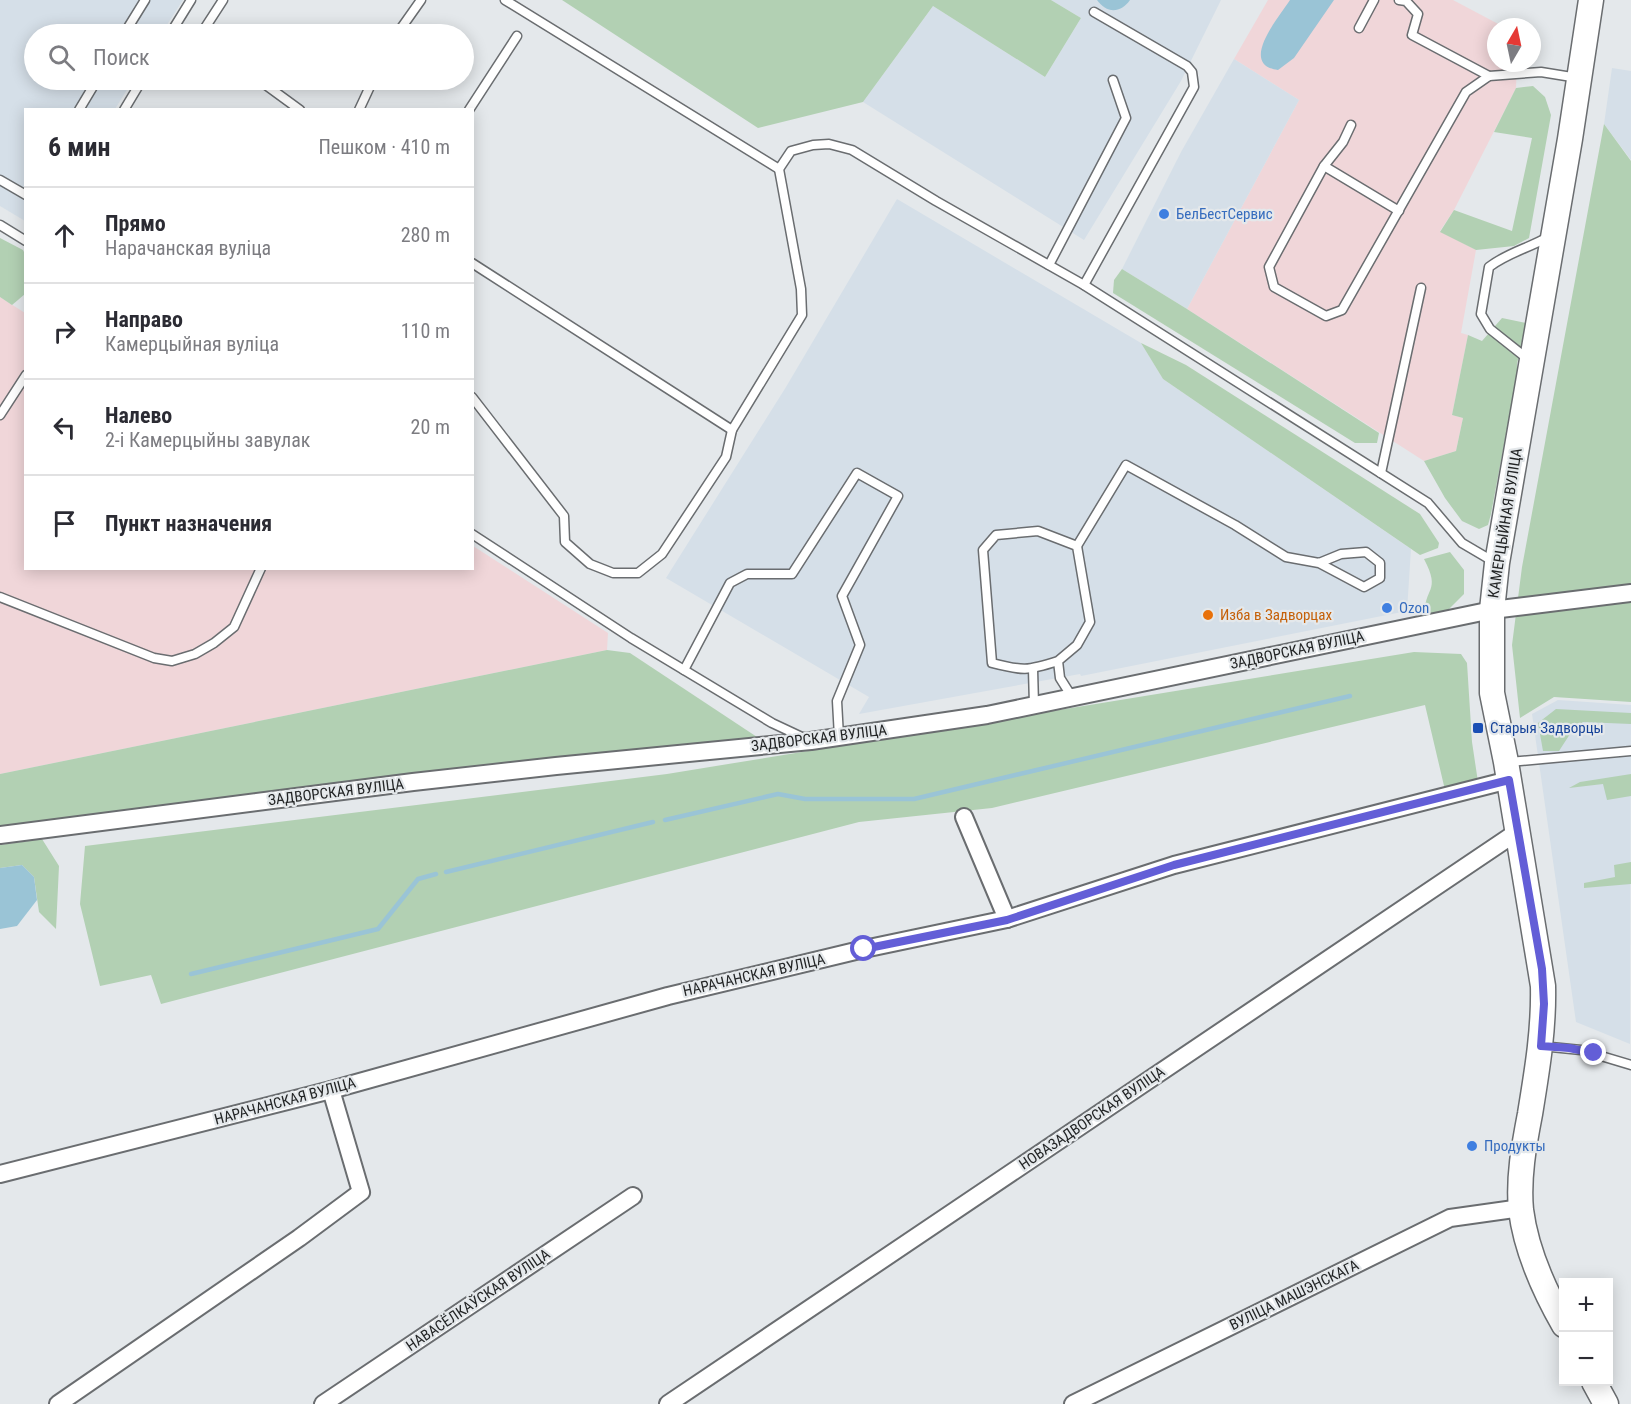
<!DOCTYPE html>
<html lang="ru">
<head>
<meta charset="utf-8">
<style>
  body { margin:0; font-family:"Roboto Condensed",sans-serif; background:#f7f7f7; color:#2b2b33 }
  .controls { position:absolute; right:18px; bottom:18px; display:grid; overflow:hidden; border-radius:0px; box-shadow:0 3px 15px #0003 }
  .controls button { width:54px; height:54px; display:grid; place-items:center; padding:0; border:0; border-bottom:2px solid #e1e1e2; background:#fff; color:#2b2b33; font:30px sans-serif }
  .compass { position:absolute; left:1487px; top:18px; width:54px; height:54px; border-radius:50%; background:#fff; box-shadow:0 3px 15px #0003; rotate:9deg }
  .stop { position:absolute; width:18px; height:18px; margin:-14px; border:4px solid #635ed7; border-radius:50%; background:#fff }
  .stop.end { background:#635ed7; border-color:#fff; box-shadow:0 2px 6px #0008 }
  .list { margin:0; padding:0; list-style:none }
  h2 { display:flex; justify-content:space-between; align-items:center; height:78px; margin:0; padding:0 24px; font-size:26px }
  h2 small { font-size:20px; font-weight:400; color:#7c7c81 }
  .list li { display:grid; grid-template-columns:39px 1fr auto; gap:18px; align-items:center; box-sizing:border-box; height:96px; padding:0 24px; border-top:2px solid #e1e1e2 }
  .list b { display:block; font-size:22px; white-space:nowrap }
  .list p { margin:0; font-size:20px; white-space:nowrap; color:#7c7c81 }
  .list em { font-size:20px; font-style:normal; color:#7c7c81 }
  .icon { flex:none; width:33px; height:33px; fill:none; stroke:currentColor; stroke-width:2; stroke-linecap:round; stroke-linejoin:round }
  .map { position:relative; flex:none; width:1631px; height:1404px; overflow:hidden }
  .search { position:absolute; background:#fff; box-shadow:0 3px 15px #0003; left:24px; top:24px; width:450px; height:66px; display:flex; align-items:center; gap:15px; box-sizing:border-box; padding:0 21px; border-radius:33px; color:#7c7c81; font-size:22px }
  .panel { position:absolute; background:#fff; box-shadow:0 3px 15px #0003; left:24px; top:108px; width:450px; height:462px; border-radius:0px }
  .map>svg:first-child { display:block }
  .commercial { fill:#f0d6d9 }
  .built { fill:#d5dfe8 }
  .green { fill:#b2d0b3 }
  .water { fill:#9ac4d6 }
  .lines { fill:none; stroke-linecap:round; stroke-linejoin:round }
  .stream { stroke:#9ac4d6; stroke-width:4.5 }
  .service-casing { stroke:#6a6d70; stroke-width:11 }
  .minor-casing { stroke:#6a6d70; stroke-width:20 }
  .secondary-casing { stroke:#6a6d70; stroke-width:27 }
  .service { stroke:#fff; stroke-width:8 }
  .minor { stroke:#fff; stroke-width:16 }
  .secondary { stroke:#fff; stroke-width:24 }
  .route { stroke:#635ed7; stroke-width:8 }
  .shop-dot { fill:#3f7fe0; stroke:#e4e8eb; stroke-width:2 }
  .food-dot { fill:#e8710a; stroke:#e4e8eb; stroke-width:2 }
  .transit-dot { fill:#1a4fb4; stroke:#e4e8eb; stroke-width:2 }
  .labels { text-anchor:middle; stroke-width:4.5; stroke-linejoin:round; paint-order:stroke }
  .shop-label { font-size:15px; fill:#366cbe; stroke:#e4e8eb; text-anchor:start }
  .street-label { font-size:15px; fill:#232526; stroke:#e4e8eb }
  .food-label { font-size:15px; fill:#c56008; stroke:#e4e8eb; text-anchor:start }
  .transit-label { font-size:15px; fill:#164399; stroke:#e4e8eb; text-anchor:start }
</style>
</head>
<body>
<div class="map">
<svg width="1631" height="1404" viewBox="0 0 1631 1404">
  <rect width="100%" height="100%" fill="#e4e8eb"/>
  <!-- commercial -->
  <g class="commercial">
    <polygon points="1268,0 1453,0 1504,27 1496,27 1496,63 1517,63 1516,88 1454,210 1440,231 1476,250 1461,333 1468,335 1452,415 1463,418 1456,451 1424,461 1187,309 1299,100 1234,59"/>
    <polygon points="0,297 25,313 26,568 472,568 473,546 608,633 607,650 0,774"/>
  </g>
  <!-- built -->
  <g class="built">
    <polygon points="0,0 183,0 161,34 34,34 34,80 133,80 115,109 26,110 25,221 0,206"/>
    <polygon points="1051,0 1221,0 1181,81 1084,240 863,102 933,6 1045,77 1081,18"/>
    <polygon points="1234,59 1299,100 1187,309 1122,269 1181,152"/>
    <polygon points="1612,68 1631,71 1631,160 1604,124"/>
    <polygon points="897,199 1141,343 1163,379 1411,549 1407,611 1081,676 1080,674 859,714 869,697 666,578 786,387"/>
    <polygon points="1558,700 1631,705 1630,1044 1576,1022 1532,714"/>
  </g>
  <!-- green -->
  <g class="green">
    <polygon points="562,0 1051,0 1081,18 1045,77 933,6 863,102 758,128"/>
    <polygon points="1533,86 1545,97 1551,115 1529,238 1514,246 1476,250 1440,232 1454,210 1512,231 1532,138 1494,132 1516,88"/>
    <polygon points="1604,124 1631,161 1631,702 1554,697 1520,718 1512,645 1522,567"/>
    <polygon points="0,238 23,250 25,254 25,294 12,305 0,297"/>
    <polygon points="1122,269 1187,309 1379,433 1377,443 1355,443 1113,293 1114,280"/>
    <polygon points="1502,318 1526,323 1517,364 1517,375 1491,514 1488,525 1479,529 1462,521 1445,498 1424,461 1456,451 1463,418 1452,415 1468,335 1482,341"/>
    <polygon points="1141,343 1186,365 1420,514 1439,543 1438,548 1420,555 1163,379"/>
    <path d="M1450 552 1464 570V594L1448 610 1425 616C1423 587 1442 593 1424 559Z"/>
    <polygon points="607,650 630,653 757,737 0,828 0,774"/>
    <polygon points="1414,652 1461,654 1467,663 1472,742 1478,782 1445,790 1425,705 992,808 859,822 161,1004 151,975 100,986 80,904 85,846 667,774"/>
    <polygon points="1556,709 1631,713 1631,724 1583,722 1570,734 1559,751 1543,751 1538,723"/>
    <polygon points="1631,774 1631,796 1607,800 1603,784 1569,788 1580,782"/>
    <polygon points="42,839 59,866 56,929 39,912 34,877 22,865 0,868 0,845"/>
    <polygon points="1631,862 1631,884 1584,888 1584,883 1615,877 1614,865"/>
  </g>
  <!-- water -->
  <g class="water">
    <path d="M1097 0H1130C1120 14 1106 13 1097 0Z"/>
    <path d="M1290 0H1334L1294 58 1278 70C1238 65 1279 17 1290 0Z"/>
    <polygon points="22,865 34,877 37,900 17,926 0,929 0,868"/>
  </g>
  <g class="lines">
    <!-- stream -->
    <g class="stream">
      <polyline points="665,820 778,794 805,799 914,799 1350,696"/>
      <polyline points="446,872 653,822"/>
      <polyline points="191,974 378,929 418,879 436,874"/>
    </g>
    <!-- service casing -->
    <g class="service-casing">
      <g id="service">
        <polyline points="505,0 779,169"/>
        <polyline points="1399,0 1406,1 1418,14 1412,35 1489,76"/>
        <polyline points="1359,28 1374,0"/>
        <polyline points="124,34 145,0"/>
        <polyline points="170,34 191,0"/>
        <polyline points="201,34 223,0"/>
        <polyline points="397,34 421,0"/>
        <polyline points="259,80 300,110"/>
        <polyline points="79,110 97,80"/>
        <polyline points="124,110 142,80"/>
        <polyline points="359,110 373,80"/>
        <polyline points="469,110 517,36"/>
        <polyline points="1351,125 1343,142 1324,166 1269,267 1274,287 1326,316 1342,310 1466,92 1489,76 1541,72 1578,78"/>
        <polyline points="1324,166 1399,211"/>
        <polyline points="0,180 26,195"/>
        <polyline points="0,225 26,241"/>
        <polyline points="472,263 732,430 802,315 801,289 779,169 791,151 813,145 829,144 852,150 936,201 1084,285 1428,503 1462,543 1496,563"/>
        <polyline points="1049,265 1126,118 1113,80"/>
        <polyline points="1084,285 1194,87 1192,72 1187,66 1094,12"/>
        <path d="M1529 360 1490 329 1481 314 1489 267C1507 253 1529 248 1548 237"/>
        <polyline points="472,397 564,516 565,542 590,564 613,573 638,573 662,554 726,457 732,430"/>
        <polyline points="0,415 26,375"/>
        <polyline points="1381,473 1421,288"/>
        <polyline points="472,534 631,638 772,723 804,738"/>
        <polyline points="1077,546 1126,465 1235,525 1286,557 1319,563 1341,554 1366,552 1380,563 1380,578 1364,587 1319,563"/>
        <polyline points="0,597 154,658 172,661 195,654 214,643 234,627 261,568"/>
        <path d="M1058 661C1027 671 1023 671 992 663L983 550 996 535 1038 531 1077 546 1090 622 1077 645 1058 661 1060 678 1072 697"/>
        <polyline points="1033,669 1034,705"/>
        <polyline points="684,670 730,583 747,574 792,574 857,473 898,496 842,596 860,645 837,701 839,737"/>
        <polyline points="1509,762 1631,751"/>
        <polyline points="1541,1046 1581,1050 1631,1065"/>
      </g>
    </g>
    <!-- minor casing -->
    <g class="minor-casing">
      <g id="minor">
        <polyline points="964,817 1007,919"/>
        <polyline points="0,835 413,782 556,766 811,741 987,715 1492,610 1631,593"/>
        <polyline points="0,1174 331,1090 668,996 864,949 1007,919 1174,865 1509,780"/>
        <polyline points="58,1404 299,1238 361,1192 331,1090"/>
        <polyline points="323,1404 633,1196"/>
        <polyline points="668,1404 1517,832"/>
        <polyline points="1073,1404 1450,1218 1521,1208"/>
      </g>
    </g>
    <!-- secondary casing -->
    <g class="secondary-casing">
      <g id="secondary">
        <path d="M1564 1325C1544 1290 1526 1250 1521 1210 1518 1178 1524 1145 1530 1114 1537 1071 1544 1030 1543 986L1506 762 1492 693V610L1497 563 1570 139 1591 0"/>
        <polyline points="1594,1382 1606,1404"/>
      </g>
    </g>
    <!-- service -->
    <use href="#service" class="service"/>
    <!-- minor -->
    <use href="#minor" class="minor"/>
    <!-- secondary -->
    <use href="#secondary" class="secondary"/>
  </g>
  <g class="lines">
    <!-- route -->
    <polyline class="route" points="864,949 1007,920 1174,865 1509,780 1542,969 1544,1004 1541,1046 1569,1048 1594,1053"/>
  </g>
  <!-- markers -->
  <g class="shop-dot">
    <circle cx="1164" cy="214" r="6"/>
    <circle cx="1387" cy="608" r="6"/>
    <circle cx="1472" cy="1146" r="6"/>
  </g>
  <circle class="food-dot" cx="1208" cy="615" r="6"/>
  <rect class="transit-dot" x="1472" y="722" width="12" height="12" rx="3"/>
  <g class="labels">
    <!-- shop labels -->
    <g class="shop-label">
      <text x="1176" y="219">БелБестСервис</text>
      <text x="1399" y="613">Ozon</text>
      <text x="1484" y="1151">Продукты</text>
    </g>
    <!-- street labels -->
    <g class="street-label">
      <text transform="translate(1505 523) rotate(-81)" y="5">КАМЕРЦЫЙНАЯ ВУЛІЦА</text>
      <text transform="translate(1297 650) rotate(-12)" y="5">ЗАДВОРСКАЯ ВУЛІЦА</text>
      <text transform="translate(819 738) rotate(-7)" y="5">ЗАДВОРСКАЯ ВУЛІЦА</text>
      <text transform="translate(336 792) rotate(-7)" y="5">ЗАДВОРСКАЯ ВУЛІЦА</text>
      <text transform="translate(754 975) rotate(-13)" y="5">НАРАЧАНСКАЯ ВУЛІЦА</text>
      <text transform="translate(285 1101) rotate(-15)" y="5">НАРАЧАНСКАЯ ВУЛІЦА</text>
      <text transform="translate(1092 1118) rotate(-34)" y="5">НОВАЗАДВОРСКАЯ ВУЛІЦА</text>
      <text transform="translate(1294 1295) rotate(-26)" y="5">ВУЛІЦА МАШЭНСКАГА</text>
      <text transform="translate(478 1300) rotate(-34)" y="5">НАВАСЁЛКАЎСКАЯ ВУЛІЦА</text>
    </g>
    <!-- food labels -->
    <g class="food-label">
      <text x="1220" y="620">Изба в Задворцах</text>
    </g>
    <!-- transit labels -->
    <g class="transit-label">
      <text x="1490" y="733">Старыя Задворцы</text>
    </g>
  </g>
</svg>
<div class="controls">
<button>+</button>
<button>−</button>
</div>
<svg class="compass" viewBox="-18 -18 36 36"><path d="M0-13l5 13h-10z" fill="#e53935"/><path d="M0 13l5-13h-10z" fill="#7c7c81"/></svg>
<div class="stop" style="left:864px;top:949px"></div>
<div class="stop end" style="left:1594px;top:1053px"></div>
<div class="search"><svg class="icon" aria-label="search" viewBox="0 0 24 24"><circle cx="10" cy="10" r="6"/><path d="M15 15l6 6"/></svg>Поиск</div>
<section class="panel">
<h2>6 мин<small>Пешком · 410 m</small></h2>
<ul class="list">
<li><svg class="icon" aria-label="ahead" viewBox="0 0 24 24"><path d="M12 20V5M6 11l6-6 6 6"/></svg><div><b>Прямо</b><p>Нарачанская вуліца</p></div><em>280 m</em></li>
<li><svg class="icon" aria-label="right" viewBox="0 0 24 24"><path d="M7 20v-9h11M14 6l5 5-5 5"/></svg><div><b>Направо</b><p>Камерцыйная вуліца</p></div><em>110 m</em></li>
<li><svg class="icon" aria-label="left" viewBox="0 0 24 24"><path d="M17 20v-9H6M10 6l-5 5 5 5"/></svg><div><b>Налево</b><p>2-і Камерцыйны завулак</p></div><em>20 m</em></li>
<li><svg class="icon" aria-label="arrive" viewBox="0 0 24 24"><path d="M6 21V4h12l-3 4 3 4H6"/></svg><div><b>Пункт назначения</b></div></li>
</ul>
</section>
</div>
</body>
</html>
